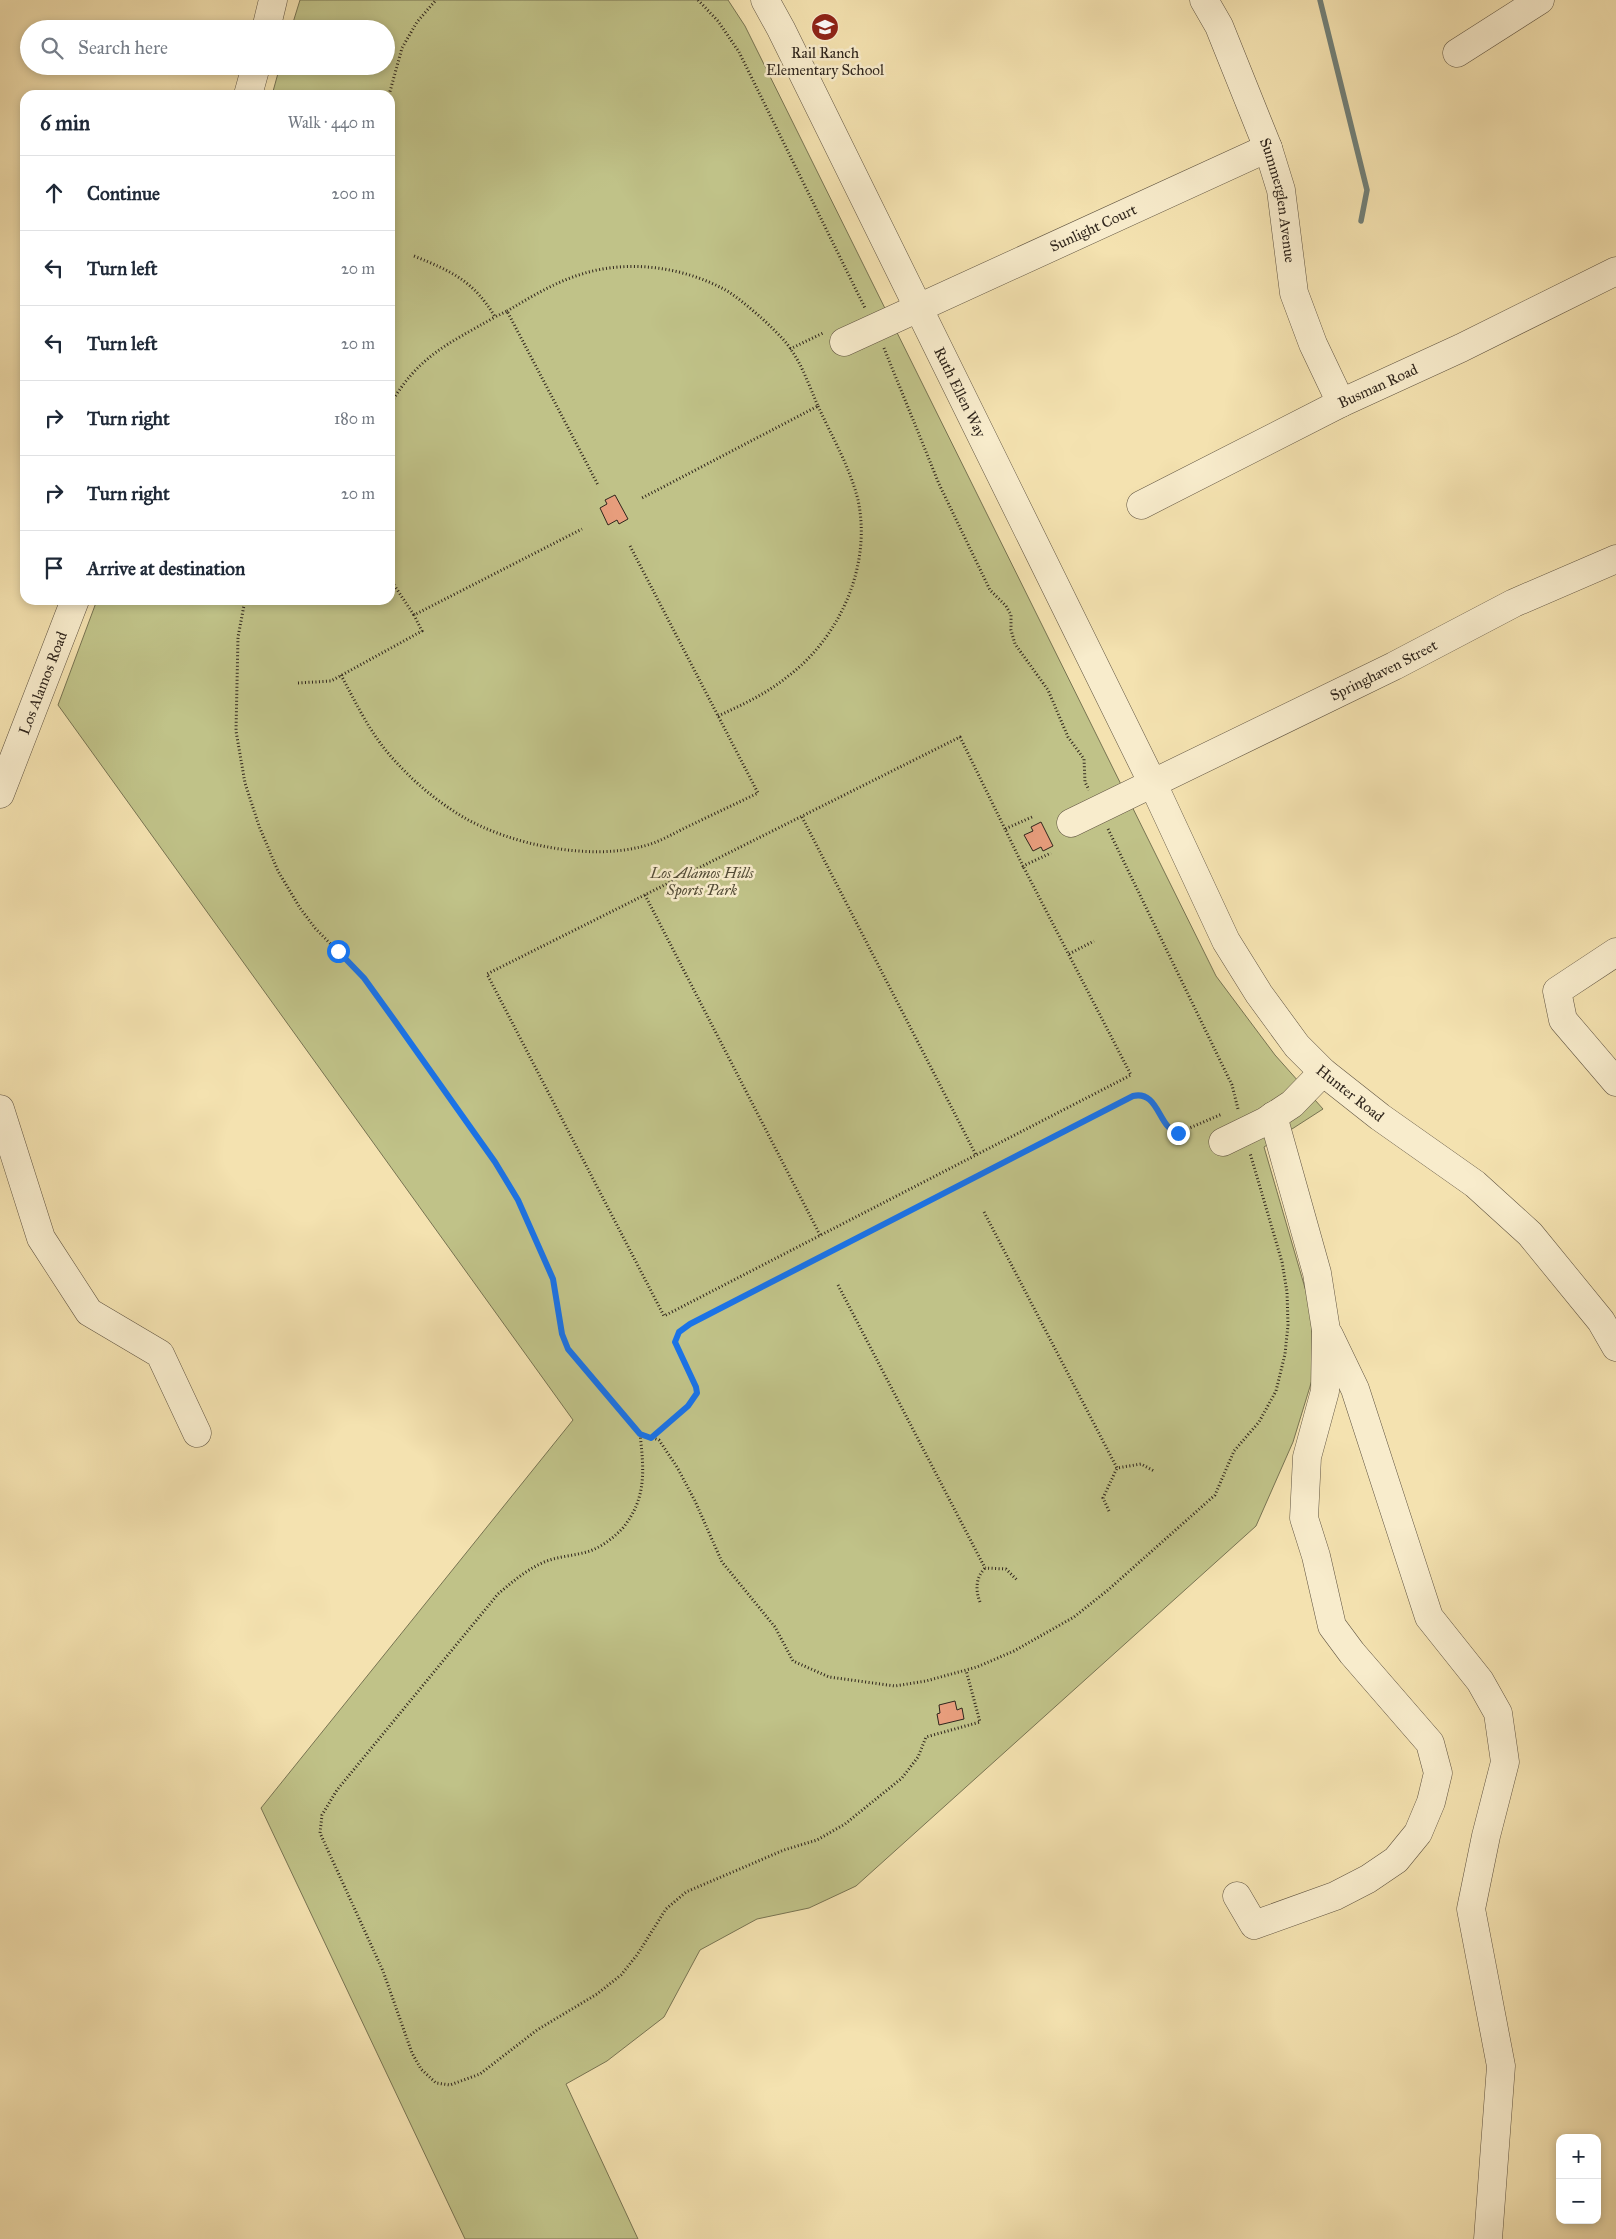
<!DOCTYPE html>
<html lang="en">
<head>
<meta charset="utf-8">
<style>
  body { margin:0; font-family:"IM FELL Great Primer",serif; background:#f6f6f7; color:#1f2937 }
  .controls { position:absolute; right:15px; bottom:15px; display:grid; overflow:hidden; border-radius:10px; box-shadow:0 2px 8px #0003 }
  .controls button { width:45px; height:45px; display:grid; place-items:center; padding:0; border:0; border-bottom:1px solid #e0e1e3; background:#fff; color:#1f2937; font:25px sans-serif }
  .stop { position:absolute; width:15px; height:15px; margin:-11px; border:4px solid #1a73e8; border-radius:50%; background:#fff }
  .stop.end { background:#1a73e8; border-color:#fff; box-shadow:0 1px 5px #0008 }
  .list { margin:0; padding:0; list-style:none }
  h2 { display:flex; justify-content:space-between; align-items:center; height:65px; margin:0; padding:0 20px; font-size:21px }
  h2 small { font-size:16px; font-weight:400; color:#747a83 }
  .list li { display:grid; grid-template-columns:32px 1fr auto; gap:15px; align-items:center; box-sizing:border-box; height:75px; padding:0 20px; border-top:1px solid #e0e1e3 }
  .list b { display:block; font-size:19px; white-space:nowrap }
  .list em { font-size:16px; font-style:normal; color:#747a83 }
  .icon { flex:none; width:28px; height:28px; fill:none; stroke:currentColor; stroke-width:2; stroke-linecap:round; stroke-linejoin:round }
  .map { position:relative; flex:none; width:1616px; height:2239px; overflow:hidden }
  .search { position:absolute; background:#fff; box-shadow:0 2px 8px #0003; left:20px; top:20px; width:375px; height:55px; display:flex; align-items:center; gap:12px; box-sizing:border-box; padding:0 18px; border-radius:28px; color:#747a83; font-size:19px }
  .panel { position:absolute; background:#fff; box-shadow:0 2px 8px #0003; left:20px; top:90px; width:375px; height:515px; border-radius:15px }
  .map>svg:first-child { display:block }
  .green { fill:#c0c288; stroke:#787452 }
  .lines { fill:none; stroke-linecap:round; stroke-linejoin:round }
  .stream { stroke:#728078; stroke-width:5.5 }
  .building { fill:#e79d7c; stroke:#2f251c }
  .minor-casing { stroke:#605441; stroke-width:29 }
  .path { stroke:#2f251c; stroke-width:3; stroke-dasharray:1 2.5; stroke-linecap:butt }
  .minor { stroke:#f8eccc; stroke-width:28 }
  .route { stroke:#1a73e8; stroke-width:6 }
  .labels { text-anchor:middle; stroke-width:5; stroke-linejoin:round; paint-order:stroke }
  .poi-label { font-size:15px; fill:#2f251c; stroke:#f8eccc }
  .street-label { font-size:15px; fill:#2f251c; stroke:#f8eccc }
  .park-label { font-size:15px; font-style:italic; fill:#534c37; stroke:#f8eccc }
</style>
</head>
<body>
<div class="map">
<svg width="1616" height="2239" viewBox="0 0 1616 2239">
  <rect width="100%" height="100%" fill="#f4e2b0"/>
  <filter id="stains"><feTurbulence type="fractalNoise" baseFrequency=".004" numOctaves="4"/><feColorMatrix values="0 0 0 0 .2 0 0 0 0 .09 0 0 0 0 .02 0 0 0 .5 -.17"/></filter>
  <radialGradient id="worn" r=".72"><stop offset=".6" stop-color="#630" stop-opacity="0"/><stop offset="1" stop-color="#630" stop-opacity=".3"/></radialGradient>
  <!-- green -->
  <polygon class="green" points="300,0 728,0 745,26 1216,976 1275,1055 1323,1109 1264,1147 1312,1312 1312,1380 1293,1442 1256,1526 856,1886 809,1908 757,1919 700,1950 664,2017 607,2061 566,2084 638,2239 465,2239 261,1808 573,1420 58,705 97,600 390,600 390,95 272,95 280,66 386,66 386,29 291,29"/>
  <g class="lines">
    <!-- stream -->
    <polyline class="stream" points="1320,0 1367,190 1361,221"/>
  </g>
  <!-- building -->
  <g class="building">
    <polygon points="615,495 628,519 619,524 617,520 608,525 600,508 607,504 605,500"/>
    <polygon points="1041,822 1053,846 1043,851 1041,847 1033,851 1024,835 1033,831 1031,827"/>
    <polygon points="955,1701 957,1710 962,1708 964,1719 939,1725 937,1714 940,1713 939,1705"/>
  </g>
  <g class="lines">
    <!-- minor casing -->
    <g class="minor-casing">
      <g id="minor">
        <path id="s1" d="M765 0 781 29 1153 784 1226 941 1259 994 1297 1046 1323 1072 1380 1117 1475 1184 1530 1234 1601 1321 1616 1347"/>
        <path id="s2" d="M1204 0 1219 26 1268 148 1281 190 1294 293 1313 344 1341 403"/>
        <polyline points="266,29 273,0"/>
        <polyline points="1457,53 1540,0"/>
        <polyline points="248,95 256,66"/>
        <path id="s3" d="M844 342 1268 148"/>
        <path id="s4" d="M1141 505 1341 403 1461 348 1616 271"/>
        <path id="s5" d="M0 794 75 600"/>
        <path id="s6" d="M1071 823 1394 666 1514 603 1616 559"/>
        <polyline points="1616,952 1557,991 1563,1020 1616,1082"/>
        <polyline points="0,1109 41,1238 89,1312 160,1354 197,1433"/>
        <polyline points="1223,1142 1266,1121 1292,1104 1323,1072"/>
        <polyline points="1329,1335 1355,1389 1429,1617 1480,1681 1498,1713 1505,1762 1486,1836 1471,1909 1501,2066 1488,2239"/>
        <polyline points="1237,1896 1254,1925 1335,1896 1368,1879 1396,1860 1418,1833 1431,1802 1438,1773 1430,1743 1352,1653 1332,1626 1316,1556 1304,1518 1307,1457 1325,1391 1326,1330 1317,1273 1273,1116"/>
      </g>
    </g>
    <!-- path -->
    <g class="path">
      <polyline points="698,0 718,21 739,52 865,308"/>
      <polyline points="389,95 402,48 417,22 436,0"/>
      <path d="M414 256C451 271 474 281 495 317L507 311 598 485"/>
      <path d="M507 311C531 297 555 282 582 274 629 259 686 267 729 292 742 301 755 312 767 323 776 332 786 341 792 351 803 367 810 388 818 406L642 498"/>
      <polyline points="884,348 939,484 990,590 1006,606 1011,615 1011,630 1015,644 1048,690 1068,737 1084,759 1085,782 1089,790"/>
      <polyline points="790,349 823,333"/>
      <path d="M390 405C418 356 448 344 495 317"/>
      <polyline points="390,579 414,615"/>
      <polyline points="245,600 238,637 236,731 245,783 259,826 278,871 300,908 315,928 364,978 495,1162 518,1200 553,1279 561,1334 568,1349 640,1434 659,1440 677,1467 695,1501 722,1562 775,1627 793,1661 829,1677 895,1686 926,1681 977,1667 1014,1651 1074,1617 1108,1590 1215,1495 1234,1451 1259,1422 1276,1391 1285,1354 1288,1325 1287,1292 1282,1262 1250,1153"/>
      <path d="M341 675C357 705 372 737 396 762 415 783 438 802 463 817 511 845 590 861 644 846 660 842 674 833 689 826 712 815 735 804 758 793L629 544"/>
      <polyline points="298,683 331,681 422,631 414,615 582,529"/>
      <path d="M718 716C742 705 766 694 787 677 840 638 872 565 858 500 850 467 832 437 818 406"/>
      <polyline points="802,817 976,1155"/>
      <polyline points="1032,817 1005,829 1023,866 1051,853"/>
      <polyline points="1005,829 960,737 487,974 664,1316 1131,1075 1023,866"/>
      <polyline points="1108,829 1232,1085 1238,1109"/>
      <polyline points="645,895 820,1235"/>
      <polyline points="1069,954 1094,941"/>
      <polyline points="984,1212 1117,1468 1141,1464 1154,1471"/>
      <polyline points="838,1285 985,1568 1006,1569 1018,1581"/>
      <path d="M640 1434C644 1470 647 1499 622 1529 613 1538 603 1546 590 1551 575 1556 557 1556 542 1563 525 1571 512 1582 498 1594L337 1790 322 1815 320 1833 383 1971 412 2053 421 2069 436 2083 450 2085 480 2074 537 2030 597 1994 621 1975 637 1955 666 1909 686 1892 784 1850 817 1840 845 1824 902 1778 918 1757 926 1737 980 1722 966 1670"/>
      <path d="M652 1437 688 1406 697 1393 696 1387 675 1342 679 1332 690 1324 1133 1096C1159 1090 1158 1128 1178 1133L1222 1114"/>
      <polyline points="1109,1511 1103,1498 1117,1468"/>
      <path d="M980 1602C975 1590 976 1577 985 1568"/>
    </g>
    <!-- minor -->
    <use href="#minor" class="minor"/>
  </g>
  <g class="lines">
    <!-- route -->
    <path class="route" d="M338 951 364 978 395 1021 495 1162 518 1200 553 1279 562 1334 568 1349 640 1434 651 1438 688 1406 697 1393 696 1387 675 1342 679 1332 690 1324 1133 1096C1159 1090 1158 1128 1178 1133"/>
  </g>
  <!-- icons -->
  <defs>
    <g id="school-disc" transform="scale(1.4375)"><circle r="9.5" fill="#8f2418" stroke="#f8eccc"/><path d="M0-5L7-2L0 1L-7-2ZM-4 1L0 2.5L4 1V4Q0 6-4 4Z" fill="#fff"/></g>
  </defs>
  <g fill-rule="evenodd">
    <use href="#school-disc" x="825" y="27"/>
  </g>
  <g class="labels">
    <!-- poi labels -->
    <g class="poi-label">
      <text x="825" y="58">Rail Ranch<tspan x="825" dy="17">Elementary School</tspan></text>
    </g>
    <!-- street labels -->
    <g class="street-label">
      <text dy="5" stroke="none"><textPath href="#s2" startOffset="215">Summerglen Avenue</textPath></text>
      <text dy="5" stroke="none"><textPath href="#s3" startOffset="274">Sunlight Court</textPath></text>
      <text dy="5" stroke="none"><textPath href="#s4" startOffset="265">Busman Road</textPath></text>
      <text dy="5" stroke="none"><textPath href="#s1" startOffset="438">Ruth Ellen Way</textPath></text>
      <text dy="5" stroke="none"><textPath href="#s6" startOffset="348">Springhaven Street</textPath></text>
      <text dy="5" stroke="none"><textPath href="#s5" startOffset="119">Los Alamos Road</textPath></text>
      <text dy="5" stroke="none"><textPath href="#s1" startOffset="1246">Hunter Road</textPath></text>
    </g>
    <!-- park labels -->
    <g class="park-label">
      <text x="702" y="878">Los Alamos Hills<tspan x="702" dy="17">Sports Park</tspan></text>
    </g>
  </g>
  <rect width="100%" height="100%" filter="url(#stains)"/>
  <rect width="100%" height="100%" fill="url(#worn)"/>
</svg>
<div class="controls">
<button>+</button>
<button>−</button>
</div>
<div class="stop" style="left:338px;top:951px"></div>
<div class="stop end" style="left:1178px;top:1133px"></div>
<div class="search"><svg class="icon" aria-label="search" viewBox="0 0 24 24"><circle cx="10" cy="10" r="6"/><path d="M15 15l6 6"/></svg>Search here</div>
<section class="panel">
<h2>6 min<small>Walk · 440 m</small></h2>
<ul class="list">
<li><svg class="icon" aria-label="ahead" viewBox="0 0 24 24"><path d="M12 20V5M6 11l6-6 6 6"/></svg><div><b>Continue</b></div><em>200 m</em></li>
<li><svg class="icon" aria-label="left" viewBox="0 0 24 24"><path d="M17 20v-9H6M10 6l-5 5 5 5"/></svg><div><b>Turn left</b></div><em>20 m</em></li>
<li><svg class="icon" aria-label="left" viewBox="0 0 24 24"><path d="M17 20v-9H6M10 6l-5 5 5 5"/></svg><div><b>Turn left</b></div><em>20 m</em></li>
<li><svg class="icon" aria-label="right" viewBox="0 0 24 24"><path d="M7 20v-9h11M14 6l5 5-5 5"/></svg><div><b>Turn right</b></div><em>180 m</em></li>
<li><svg class="icon" aria-label="right" viewBox="0 0 24 24"><path d="M7 20v-9h11M14 6l5 5-5 5"/></svg><div><b>Turn right</b></div><em>20 m</em></li>
<li><svg class="icon" aria-label="arrive" viewBox="0 0 24 24"><path d="M6 21V4h12l-3 4 3 4H6"/></svg><div><b>Arrive at destination</b></div></li>
</ul>
</section>
</div>
</body>
</html>
